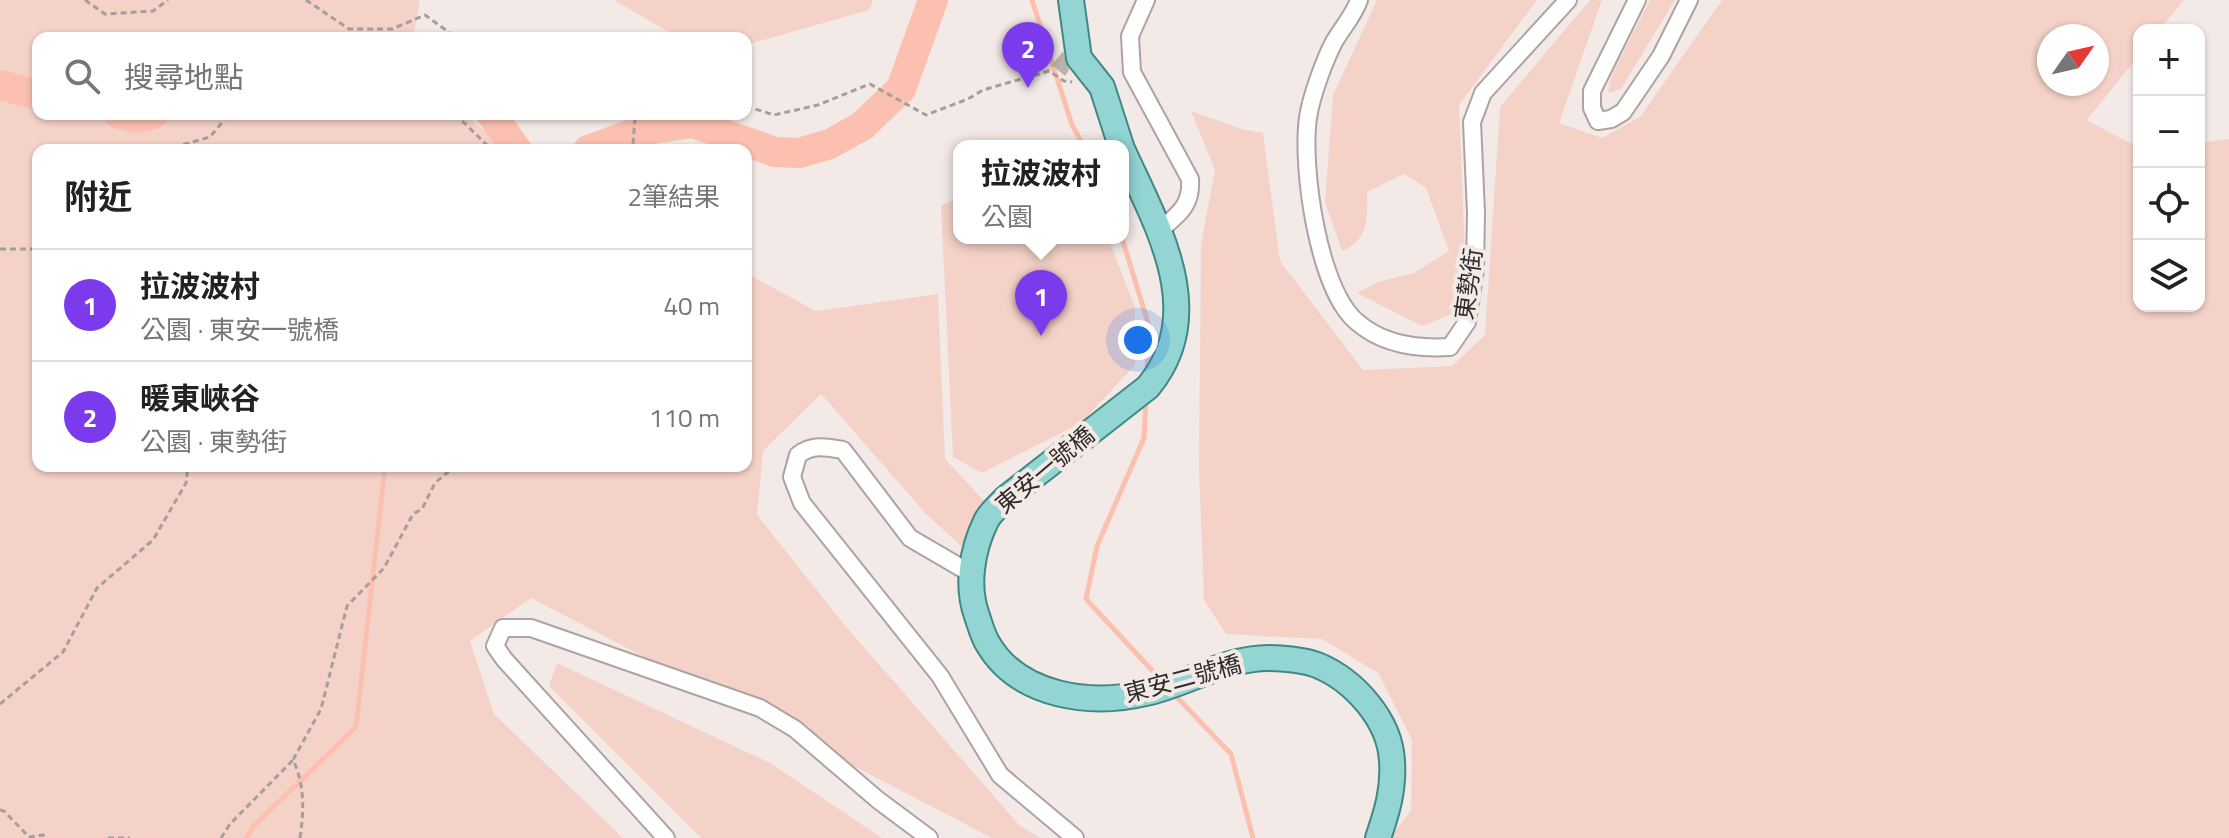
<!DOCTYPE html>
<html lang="zh-TW">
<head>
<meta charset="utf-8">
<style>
  body { margin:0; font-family:"Titillium Web","Noto Sans TC",sans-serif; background:#f2f2f2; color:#222 }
  .controls { position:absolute; right:24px; top:24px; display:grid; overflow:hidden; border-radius:16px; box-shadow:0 2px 6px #0004 }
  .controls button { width:72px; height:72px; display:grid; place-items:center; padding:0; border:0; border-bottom:2px solid #e0e0e0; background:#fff; color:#222; font:40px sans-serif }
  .compass { position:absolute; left:2037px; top:24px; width:72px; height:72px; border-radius:50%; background:#fff; box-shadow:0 2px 6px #0004; rotate:56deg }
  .you { position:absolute; left:1138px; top:340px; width:28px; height:28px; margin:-20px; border:6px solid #fff; border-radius:50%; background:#1a73e8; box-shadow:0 0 0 12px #1a73e833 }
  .badge { display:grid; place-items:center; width:52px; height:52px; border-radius:50%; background:#7c3aed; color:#fff; font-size:26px; font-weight:700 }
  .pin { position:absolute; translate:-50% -66px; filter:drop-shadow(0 2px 4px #0008) }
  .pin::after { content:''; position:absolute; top:42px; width:28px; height:24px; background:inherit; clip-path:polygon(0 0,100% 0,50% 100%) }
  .popup { position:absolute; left:953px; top:140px; width:176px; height:104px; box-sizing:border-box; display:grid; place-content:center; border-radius:16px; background:#fff; filter:drop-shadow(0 2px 6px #0005); font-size:26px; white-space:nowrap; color:#767676 }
  .popup b { font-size:30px; color:#222 }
  .popup::after { content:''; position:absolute; left:50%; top:100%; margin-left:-16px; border:16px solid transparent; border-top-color:#fff }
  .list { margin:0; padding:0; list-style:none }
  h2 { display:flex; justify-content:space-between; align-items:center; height:104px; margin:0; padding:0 32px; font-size:34px }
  h2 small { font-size:26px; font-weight:400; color:#767676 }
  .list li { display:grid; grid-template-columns:52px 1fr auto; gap:24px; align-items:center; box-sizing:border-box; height:112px; padding:0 32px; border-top:2px solid #e0e0e0 }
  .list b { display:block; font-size:30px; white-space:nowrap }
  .list p { margin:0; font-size:26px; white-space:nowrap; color:#767676 }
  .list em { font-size:26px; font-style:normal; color:#767676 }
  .icon { flex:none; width:44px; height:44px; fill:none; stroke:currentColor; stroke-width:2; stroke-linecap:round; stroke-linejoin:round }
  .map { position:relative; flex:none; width:2229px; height:838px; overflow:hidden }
  .search { position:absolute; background:#fff; box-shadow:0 2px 6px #0004; left:32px; top:32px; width:720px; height:88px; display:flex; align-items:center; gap:20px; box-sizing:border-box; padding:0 28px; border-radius:16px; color:#767676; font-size:30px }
  .panel { position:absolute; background:#fff; box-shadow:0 2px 6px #0004; left:32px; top:144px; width:720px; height:328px; border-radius:16px }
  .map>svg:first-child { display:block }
  .green { fill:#f5d2c8; fill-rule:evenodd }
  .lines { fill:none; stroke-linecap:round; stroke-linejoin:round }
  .stream { stroke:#fbc0af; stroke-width:5 }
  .river { stroke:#fbc0af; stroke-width:30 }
  .building { fill:#bbb2af }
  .street-casing { stroke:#ada4a2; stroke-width:20 }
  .primary-casing { stroke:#418784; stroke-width:28 }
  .path { stroke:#a59e9b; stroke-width:3; stroke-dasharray:6 4; stroke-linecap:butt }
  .street { stroke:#fff; stroke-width:16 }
  .primary { stroke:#92d5d3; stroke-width:24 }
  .labels { text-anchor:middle; stroke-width:8; stroke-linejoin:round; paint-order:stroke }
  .street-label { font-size:24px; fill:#2f2b2a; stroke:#f3eae7 }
</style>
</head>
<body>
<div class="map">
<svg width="2229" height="838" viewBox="0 0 2229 838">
  <rect width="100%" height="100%" fill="#f3eae7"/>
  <!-- green -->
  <g class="green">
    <polygon points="0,0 420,0 413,38 38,38 38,114 466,114 475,124 513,150 38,150 38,466 746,466 746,273 816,311 938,294 945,459 1002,520 971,555 925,513 821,394 763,451 757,515 843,623 1019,825 1040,838 992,838 531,598 470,641 494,714 623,838 0,838"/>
    <polygon points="614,0 873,0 869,10 746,45 746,38 679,38"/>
    <path d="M1377 0H1537L1459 105 1465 254 1452 314 1422 326 1357 293 1378 282 1414 273 1449 251 1426 188 1404 174 1367 192C1367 218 1370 239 1342 251L1325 202 1333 95Z"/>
    <path d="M1590 0H1602L1559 123 1602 138 1640 117 1722 0H2184L2159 30H2139V55L2087 120 2139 148V306H2199V143L2229 139V838H1389L1411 811 1412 740 1378 673 1322 639 1226 634 1204 600 1199 467 1201 244 1215 170 1191 111 1242 129 1263 133 1280 261 1363 370 1452 366 1485 335 1500 107ZM2049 36H2097V84H2049Z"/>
    <polygon points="1650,0 1675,0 1621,89 1608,93 1612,74"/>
    <polygon points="959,197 959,238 1108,238 1135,307 1135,365 1081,423 982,473 953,457 941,206"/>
    <polygon points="557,663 770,763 882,838 701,838 549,686"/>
  </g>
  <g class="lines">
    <!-- stream -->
    <g class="stream">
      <polyline points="1032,0 1072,125 1084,146"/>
      <polyline points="1122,238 1149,326 1147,372"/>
      <polyline points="1146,398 1144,438 1097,546 1086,599 1161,680"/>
      <polyline points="1173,693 1231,754 1253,838"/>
      <polyline points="246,838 253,827 356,727 385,466"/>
    </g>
    <!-- river -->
    <g class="river">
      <polyline points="0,85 38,95"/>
      <polyline points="119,114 136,118 154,114"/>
      <polyline points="491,114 517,150"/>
      <polyline points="588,150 640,131 693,123 775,152 799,153 830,144 862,126 901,89 933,0"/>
    </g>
  </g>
  <!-- building -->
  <polygon class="building" points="1063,51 1069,70 1065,76 1052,65"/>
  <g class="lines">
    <!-- street casing -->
    <g class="street-casing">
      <g id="street">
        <path d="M1146 0 1130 36 1132 72 1190 179C1192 205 1179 214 1160 230"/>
        <path d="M1359 0C1354 15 1342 28 1334 42 1324 61 1311 97 1308 118 1301 166 1318 290 1357 322 1382 344 1418 349 1450 347L1467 322 1475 270 1476 213 1472 122 1483 93 1568 0"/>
        <polyline points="1637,0 1592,91 1592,108 1598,121 1611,119 1623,112 1661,56 1689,0"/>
        <path d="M970 573 910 538 843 450C825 447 813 444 798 455L792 477 802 503 940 676 1000 775 1075 838"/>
        <polyline points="666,838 504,659 495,646 503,628 531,628 760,708 795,729 878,800 929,838"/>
      </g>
    </g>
    <!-- primary casing -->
    <g class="primary-casing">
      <g id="primary">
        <polyline points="1071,0 1079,58 1102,87 1121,146"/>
        <path d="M1123 151C1156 224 1210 313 1148 387L1006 498C999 505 990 513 986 521 972 550 966 586 977 616 980 625 983 636 988 644 1019 697 1091 706 1146 693 1187 684 1225 658 1269 658 1282 658 1304 660 1317 665 1354 680 1390 720 1392 761 1394 789 1387 812 1378 838"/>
      </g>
    </g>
    <!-- path -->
    <g class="path">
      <polyline points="85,0 105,14 153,11 168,0"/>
      <polyline points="306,0 349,29 392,29 425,15 457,38"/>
      <polyline points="746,106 774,115 818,105 870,84 926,115 968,99 983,90 1049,71 1064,81 1072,82"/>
      <polyline points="291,114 309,118 315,114"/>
      <polyline points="455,114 492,150"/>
      <polyline points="635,118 633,144 638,150"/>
      <polyline points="635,118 645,114"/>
      <polyline points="164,150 210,137 229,114"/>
      <polyline points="463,150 470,147 485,150"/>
      <polyline points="0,249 38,249"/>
      <polyline points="0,704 63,652 97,588 153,540 186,483 188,466"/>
      <polyline points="0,810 4,811 29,837 43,835 47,838"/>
      <polyline points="108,838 130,838"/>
      <polyline points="221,838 230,824 293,760"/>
      <path d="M300 838C304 811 305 785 293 760L321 709 347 606 384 568 413 514 422 509 435 483 448 472 451 466"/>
    </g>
    <!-- street -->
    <use href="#street" class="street"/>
    <!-- primary -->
    <use href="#primary" class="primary"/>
  </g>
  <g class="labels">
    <!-- street labels -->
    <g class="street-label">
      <text transform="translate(1469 284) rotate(-82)" y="8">東勢街</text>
      <text transform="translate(1045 470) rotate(-40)" y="8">東安一號橋</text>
      <text transform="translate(1183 679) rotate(-15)" y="8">東安二號橋</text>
    </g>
  </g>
</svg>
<div class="controls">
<button>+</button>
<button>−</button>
<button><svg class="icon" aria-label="locate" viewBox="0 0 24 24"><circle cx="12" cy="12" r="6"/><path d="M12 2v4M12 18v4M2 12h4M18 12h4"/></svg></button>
<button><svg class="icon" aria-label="layers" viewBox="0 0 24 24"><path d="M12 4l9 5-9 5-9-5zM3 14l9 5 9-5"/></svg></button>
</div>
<svg class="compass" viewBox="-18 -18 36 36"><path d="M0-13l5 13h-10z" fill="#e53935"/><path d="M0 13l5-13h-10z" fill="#767676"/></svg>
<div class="you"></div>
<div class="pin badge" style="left:1041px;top:336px">1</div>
<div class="popup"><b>拉波波村</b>公園</div>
<div class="pin badge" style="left:1028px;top:88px">2</div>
<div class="search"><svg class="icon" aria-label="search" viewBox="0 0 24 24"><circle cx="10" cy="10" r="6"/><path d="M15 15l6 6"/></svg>搜尋地點</div>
<section class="panel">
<h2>附近<small>2筆結果</small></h2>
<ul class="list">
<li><span class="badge">1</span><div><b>拉波波村</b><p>公園 · 東安一號橋</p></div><em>40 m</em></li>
<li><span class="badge">2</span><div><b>暖東峽谷</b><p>公園 · 東勢街</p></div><em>110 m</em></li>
</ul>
</section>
</div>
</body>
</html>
